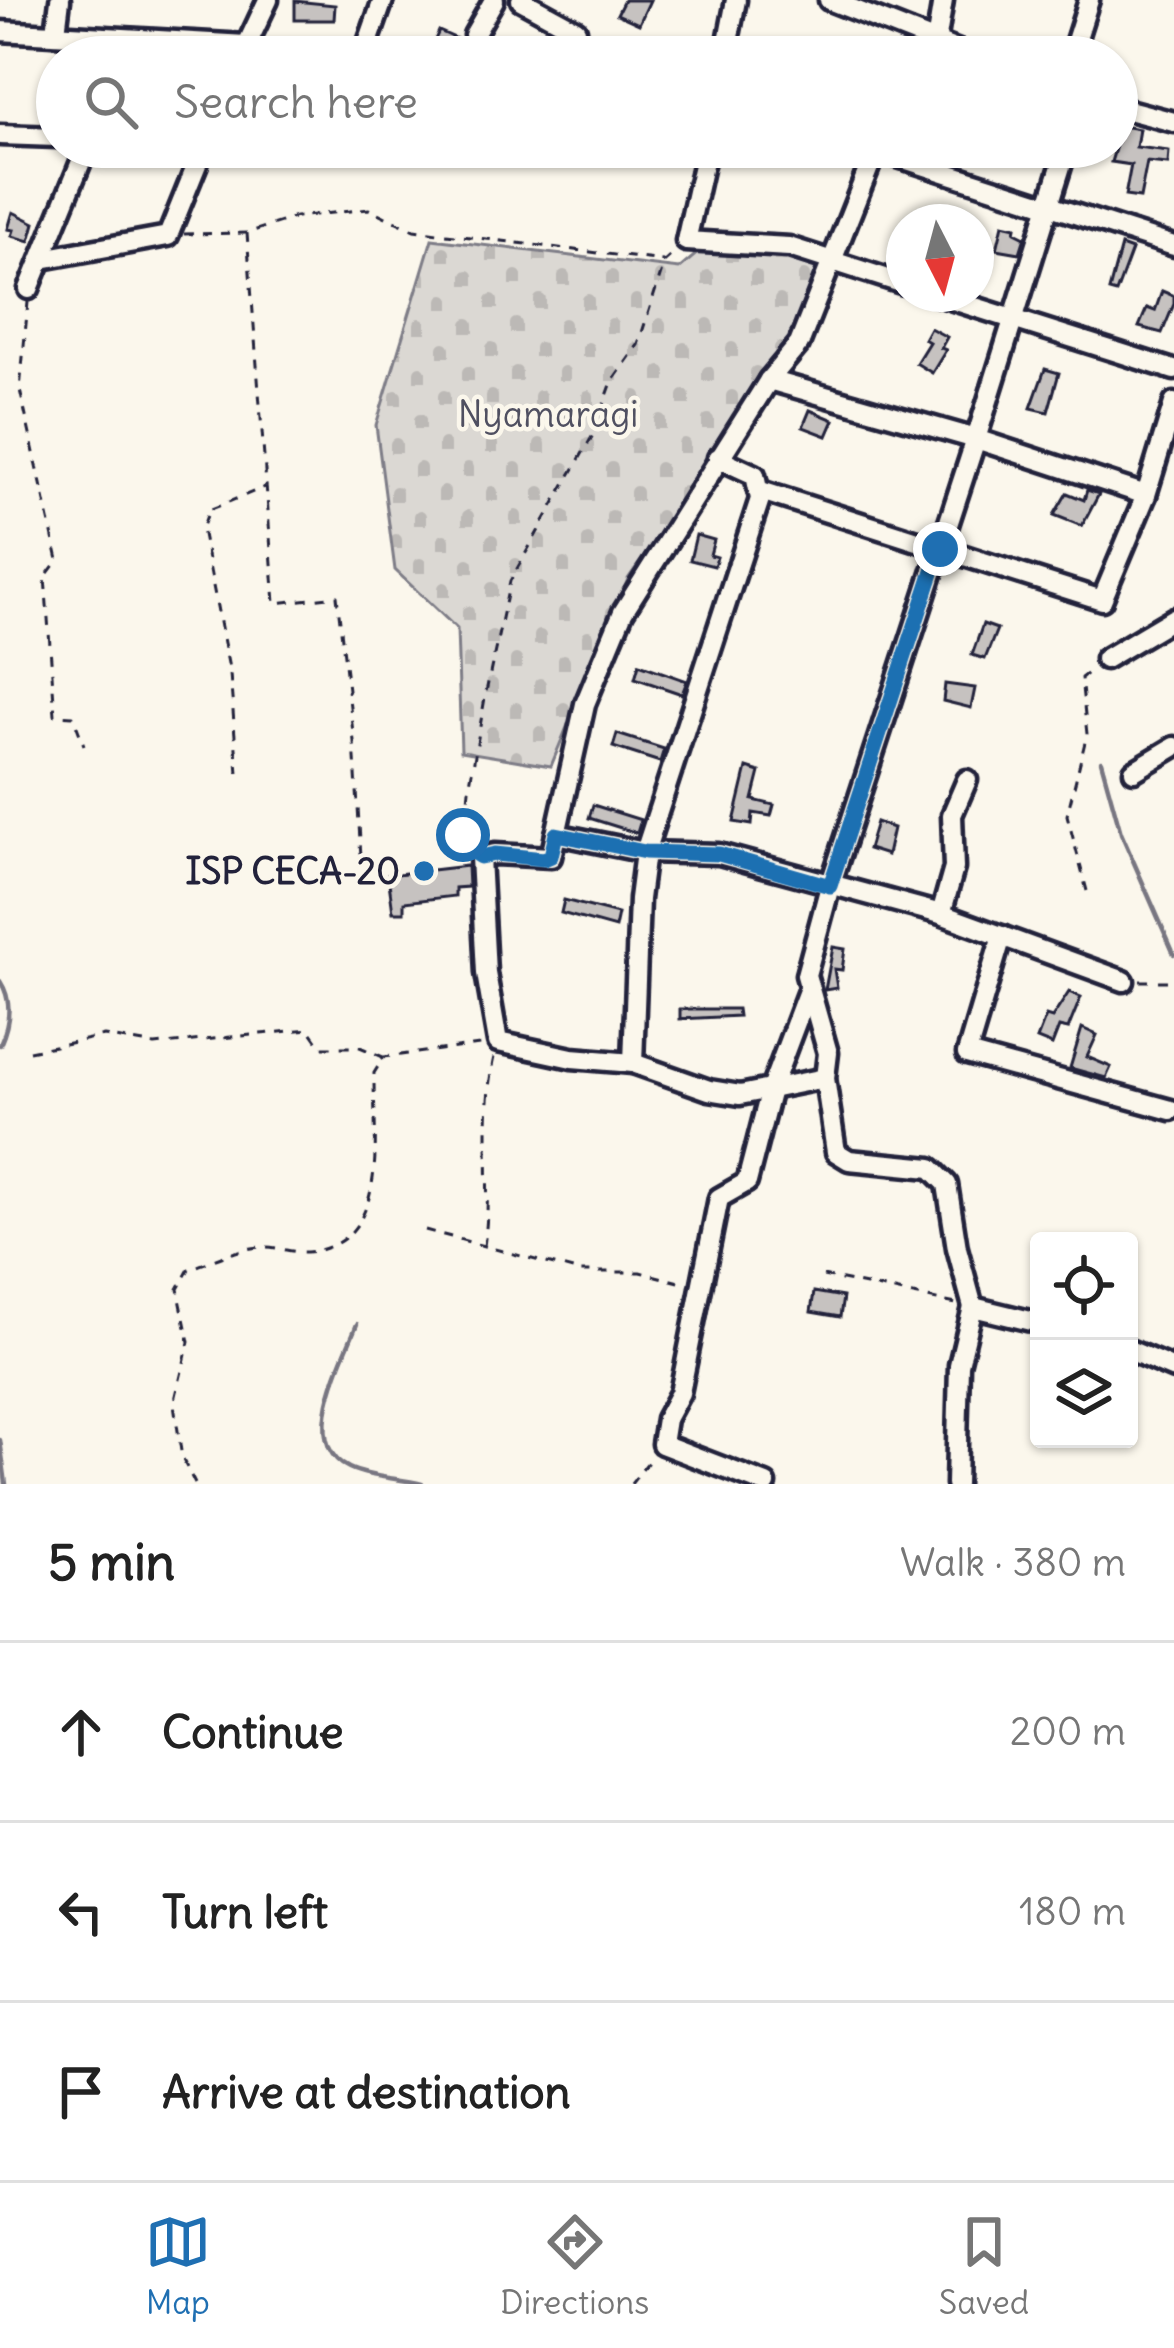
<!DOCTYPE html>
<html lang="en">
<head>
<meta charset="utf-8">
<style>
  body { margin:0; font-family:Delius,sans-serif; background:#f2f2f2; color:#222 }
  .controls { position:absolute; right:36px; bottom:36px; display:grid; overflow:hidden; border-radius:12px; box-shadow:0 3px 9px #0004 }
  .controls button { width:108px; height:108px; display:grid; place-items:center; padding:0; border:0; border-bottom:3px solid #e0e0e0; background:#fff; color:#222; font:60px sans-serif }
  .compass { position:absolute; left:886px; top:204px; width:108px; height:108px; border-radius:50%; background:#fff; box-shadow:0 3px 9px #0004; rotate:174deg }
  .stop { position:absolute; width:36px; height:36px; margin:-27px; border:9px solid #1f6fb2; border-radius:50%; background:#fff }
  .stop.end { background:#1f6fb2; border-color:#fff; box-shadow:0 3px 12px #0008 }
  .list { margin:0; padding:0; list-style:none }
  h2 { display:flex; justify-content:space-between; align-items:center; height:156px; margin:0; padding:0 48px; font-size:51px }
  h2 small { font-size:39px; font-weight:400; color:#767676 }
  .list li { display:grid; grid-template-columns:78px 1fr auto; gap:36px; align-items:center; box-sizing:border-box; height:180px; padding:0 48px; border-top:3px solid #e0e0e0 }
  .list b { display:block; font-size:45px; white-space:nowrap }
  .list em { font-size:39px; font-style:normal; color:#767676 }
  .icon { flex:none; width:66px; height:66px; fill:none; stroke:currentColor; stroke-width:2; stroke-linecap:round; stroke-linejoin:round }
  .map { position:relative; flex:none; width:1174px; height:1484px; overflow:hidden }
  .search { position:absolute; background:#fff; box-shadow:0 3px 9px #0004; left:36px; right:36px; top:36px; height:132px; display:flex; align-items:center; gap:30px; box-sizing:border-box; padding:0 42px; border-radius:66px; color:#767676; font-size:45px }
  .sheet { height:696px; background:#fff }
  nav { display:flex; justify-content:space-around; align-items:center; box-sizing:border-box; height:168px; border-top:3px solid #e0e0e0; background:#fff; font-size:33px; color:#767676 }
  nav a { display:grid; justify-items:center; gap:6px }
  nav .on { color:#1f6fb2 }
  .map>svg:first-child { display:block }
  .cemetery { fill:url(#cemetery-stones); stroke:#7e7d87; stroke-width:3 }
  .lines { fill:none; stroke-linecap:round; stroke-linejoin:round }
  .stream { stroke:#787681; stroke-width:4.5 }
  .building { fill:#c6c2c0; stroke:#22223b; stroke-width:3 }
  .minor-casing { stroke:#22223b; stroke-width:27 }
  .path { stroke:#22223b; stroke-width:3; stroke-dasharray:9 9; stroke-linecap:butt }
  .minor { stroke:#fbf7ec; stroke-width:18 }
  .route { stroke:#1f6fb2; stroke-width:15 }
  .poi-dot { fill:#1f6fb2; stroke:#fbf7ec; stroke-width:4.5 }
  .labels { text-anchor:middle; stroke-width:9; stroke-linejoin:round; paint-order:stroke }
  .park-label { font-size:36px; fill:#505061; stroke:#fbf7ec }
  .poi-label { font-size:36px; font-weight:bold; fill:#22223b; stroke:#fbf7ec; text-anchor:end }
</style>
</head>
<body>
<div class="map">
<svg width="1174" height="1484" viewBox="0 0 1174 1484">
  <defs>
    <pattern id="cemetery-stones" width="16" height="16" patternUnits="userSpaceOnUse" patternTransform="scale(3)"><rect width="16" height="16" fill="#dbd8d3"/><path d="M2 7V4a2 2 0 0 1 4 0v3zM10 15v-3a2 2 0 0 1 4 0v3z" fill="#bcb9b6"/></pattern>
  </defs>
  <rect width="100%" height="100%" fill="#fbf7ec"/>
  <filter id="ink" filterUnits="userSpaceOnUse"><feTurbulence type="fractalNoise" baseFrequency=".00833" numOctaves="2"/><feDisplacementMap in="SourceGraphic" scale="24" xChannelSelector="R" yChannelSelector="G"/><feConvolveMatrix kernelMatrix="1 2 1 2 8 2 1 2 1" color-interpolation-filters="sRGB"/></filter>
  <g filter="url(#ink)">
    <!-- cemetery -->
    <polygon class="cemetery" points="432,239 679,269 707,245 789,255 822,270 791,348 628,579 551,766 461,751 457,629 395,570 376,425"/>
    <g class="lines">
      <!-- stream -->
      <g class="stream">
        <polyline points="1101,761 1121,833 1174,954"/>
        <path d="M0 981C13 1001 9 1025 0 1045"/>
        <path d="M357 1324C343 1360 298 1444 349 1468 370 1478 400 1478 422 1484"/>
        <polyline points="0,1440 6,1484"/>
      </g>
    </g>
    <!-- building -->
    <g class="building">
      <polygon points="624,0 650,0 639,24 617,14"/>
      <polygon points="295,1 335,5 334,20 295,20"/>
      <polygon points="439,31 459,40 449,57 429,53"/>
      <polygon points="1122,126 1139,129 1136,147 1169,151 1168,164 1147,162 1140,198 1125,196 1131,165 1111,162"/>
      <polygon points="13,212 35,223 30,241 12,236 14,230 8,229"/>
      <polygon points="1003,224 1016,227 1015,232 1025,237 1020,253 997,249"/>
      <polygon points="1121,246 1132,250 1116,293 1109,291"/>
      <polygon points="1162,291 1174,296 1174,304 1162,333 1139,327 1147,308 1155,311"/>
      <polygon points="930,328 947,337 941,348 946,350 932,373 916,363 929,342 924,339"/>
      <polygon points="1045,369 1059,373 1048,412 1031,408"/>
      <polygon points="810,410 834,420 827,436 803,427"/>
      <polygon points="1087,490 1099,494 1082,526 1054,515 1067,493 1084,500"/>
      <polygon points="696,535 714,540 710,555 717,557 714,566 690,560"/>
      <polygon points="983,624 997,629 985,659 972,655"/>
      <polygon points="639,664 687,681 682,694 635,678"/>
      <polygon points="945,684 975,688 971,708 943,701"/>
      <polygon points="617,734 664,749 660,762 613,747"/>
      <polygon points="747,768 760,772 753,800 774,805 771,816 753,813 752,825 734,822"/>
      <polygon points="593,805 641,820 637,833 589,818"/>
      <polygon points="876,822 893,828 887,855 868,849"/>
      <polygon points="467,866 468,887 455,888 455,896 404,902 404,912 393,912 388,875"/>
      <polygon points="564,900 618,914 615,928 561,913"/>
      <polygon points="833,947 845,949 842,970 834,969 837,988 825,990"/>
      <polygon points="1069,992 1081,997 1068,1029 1059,1027 1052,1045 1037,1039 1046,1016 1052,1018"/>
      <polygon points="680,1009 737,1009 738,1016 680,1019"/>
      <polygon points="1082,1028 1097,1035 1087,1057 1111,1067 1106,1078 1070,1068"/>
      <polygon points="814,1292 843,1297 840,1317 811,1312"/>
    </g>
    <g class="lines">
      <!-- minor casing -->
      <g class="minor-casing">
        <g id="minor">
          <polyline points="521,0 576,30"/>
          <polyline points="829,0 974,57"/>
          <polyline points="0,31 246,45"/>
          <polyline points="56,32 60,0"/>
          <polyline points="474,35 494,0"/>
          <polyline points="936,43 943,0"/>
          <polyline points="242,55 268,0"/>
          <polyline points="363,57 383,0"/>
          <polyline points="725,57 736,0"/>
          <polyline points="1071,57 1089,0"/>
          <polyline points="1117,107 1174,122"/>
          <polyline points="0,135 57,137"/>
          <polyline points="707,147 686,241 789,247 904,284"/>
          <polyline points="820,147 872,160"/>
          <polyline points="876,150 1174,246"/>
          <polyline points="42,259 168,236 204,147"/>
          <polyline points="29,289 87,147"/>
          <polyline points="934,294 1174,370"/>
          <polyline points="769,380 976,439 1146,495"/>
          <polyline points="758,490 1102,600 1146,495 1174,403"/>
          <polyline points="1105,659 1174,618"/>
          <polyline points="1134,771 1174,747"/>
          <polyline points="556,834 645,852 719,854 941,914 1124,981"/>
          <polyline points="941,914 954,868 952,815 967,780"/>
          <polyline points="1002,936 967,1054 1171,1110"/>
          <polyline points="633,1063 639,899 645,852 760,499 755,475 718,458"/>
          <polyline points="825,1078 740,1095 709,1090 633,1063 572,1058 498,1042 486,973 480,857 495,854 551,857 585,704 623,612 769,380 799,344 877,147"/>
          <polyline points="1039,1323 973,1307 957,1248 947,1184 931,1168 849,1160 836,1152 825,1078 828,1053 806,975 830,886 976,439 1067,147"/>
          <polyline points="1129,1350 1174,1369"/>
          <polyline points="766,1484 662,1444 666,1419 680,1393 719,1198 747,1182 771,1089 809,988"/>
          <polyline points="956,1484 959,1365 973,1307"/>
        </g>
      </g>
      <!-- path -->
      <g class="path">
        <polyline points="247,233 275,603 337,596 354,741 361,857"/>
        <polyline points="184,234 247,233 296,217 369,209 414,230 663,261"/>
        <polyline points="28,302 20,390 58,560 45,577 55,715 73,716 84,745"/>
        <polyline points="238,773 230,674 202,529 209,510 265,487"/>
        <polyline points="468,849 464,847 469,789 486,692 510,581 593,435 612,382 638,345 665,261 674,253"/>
        <polyline points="1087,891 1067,815 1087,734 1081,678 1091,670"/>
        <polyline points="1140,981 1174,981"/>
        <polyline points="29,1051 104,1036 155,1045 309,1029 322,1047 360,1047 383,1057"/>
        <polyline points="425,1230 580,1272 640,1272 687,1284"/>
        <path d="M484 1246C493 1183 480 1119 494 1057"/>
        <polyline points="823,1276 956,1304"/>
        <path d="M195 1484 182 1458 174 1404 189 1342 178 1289 189 1269C211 1262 238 1248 261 1247 276 1246 292 1253 307 1252 393 1244 373 1134 374 1073L384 1057 480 1045"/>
        <polyline points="631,1484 652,1457"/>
      </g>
      <!-- minor -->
      <use href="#minor" class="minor"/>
    </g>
  </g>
  <g class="lines" filter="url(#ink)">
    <!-- route -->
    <polyline class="route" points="463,835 464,847 480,857 495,854 544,859 551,856 556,834 645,852 719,854 830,886 940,549"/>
  </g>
  <!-- markers -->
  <circle class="poi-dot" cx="424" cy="871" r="12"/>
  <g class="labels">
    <!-- park labels -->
    <g class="park-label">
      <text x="548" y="427">Nyamaragi</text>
    </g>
    <!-- poi labels -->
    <g class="poi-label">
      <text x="400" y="884">ISP CECA-20</text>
    </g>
  </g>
</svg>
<div class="controls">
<button><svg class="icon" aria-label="locate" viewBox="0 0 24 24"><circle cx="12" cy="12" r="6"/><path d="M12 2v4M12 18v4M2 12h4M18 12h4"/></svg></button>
<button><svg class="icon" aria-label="layers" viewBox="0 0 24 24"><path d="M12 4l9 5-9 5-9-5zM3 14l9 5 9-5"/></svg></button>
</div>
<svg class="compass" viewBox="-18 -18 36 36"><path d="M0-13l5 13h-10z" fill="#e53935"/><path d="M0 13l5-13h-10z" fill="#767676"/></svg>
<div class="stop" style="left:463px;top:835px"></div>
<div class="stop end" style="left:940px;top:549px"></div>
<div class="search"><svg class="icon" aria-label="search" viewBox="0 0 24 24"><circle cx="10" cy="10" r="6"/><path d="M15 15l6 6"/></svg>Search here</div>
</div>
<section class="sheet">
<h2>5 min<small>Walk · 380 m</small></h2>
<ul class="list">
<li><svg class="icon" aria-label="ahead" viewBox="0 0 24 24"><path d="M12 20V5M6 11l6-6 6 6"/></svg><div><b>Continue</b></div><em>200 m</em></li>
<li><svg class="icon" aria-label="left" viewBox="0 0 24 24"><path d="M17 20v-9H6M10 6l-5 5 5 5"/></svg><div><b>Turn left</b></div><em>180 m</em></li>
<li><svg class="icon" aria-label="arrive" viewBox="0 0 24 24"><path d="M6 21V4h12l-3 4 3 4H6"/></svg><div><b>Arrive at destination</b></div></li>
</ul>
</section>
<nav>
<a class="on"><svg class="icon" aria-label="map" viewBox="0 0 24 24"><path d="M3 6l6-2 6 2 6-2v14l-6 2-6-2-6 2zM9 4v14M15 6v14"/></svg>Map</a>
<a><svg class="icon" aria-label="directions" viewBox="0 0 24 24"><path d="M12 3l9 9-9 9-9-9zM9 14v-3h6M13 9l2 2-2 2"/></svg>Directions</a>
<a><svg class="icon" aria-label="saved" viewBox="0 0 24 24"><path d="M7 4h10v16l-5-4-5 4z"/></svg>Saved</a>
</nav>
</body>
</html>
